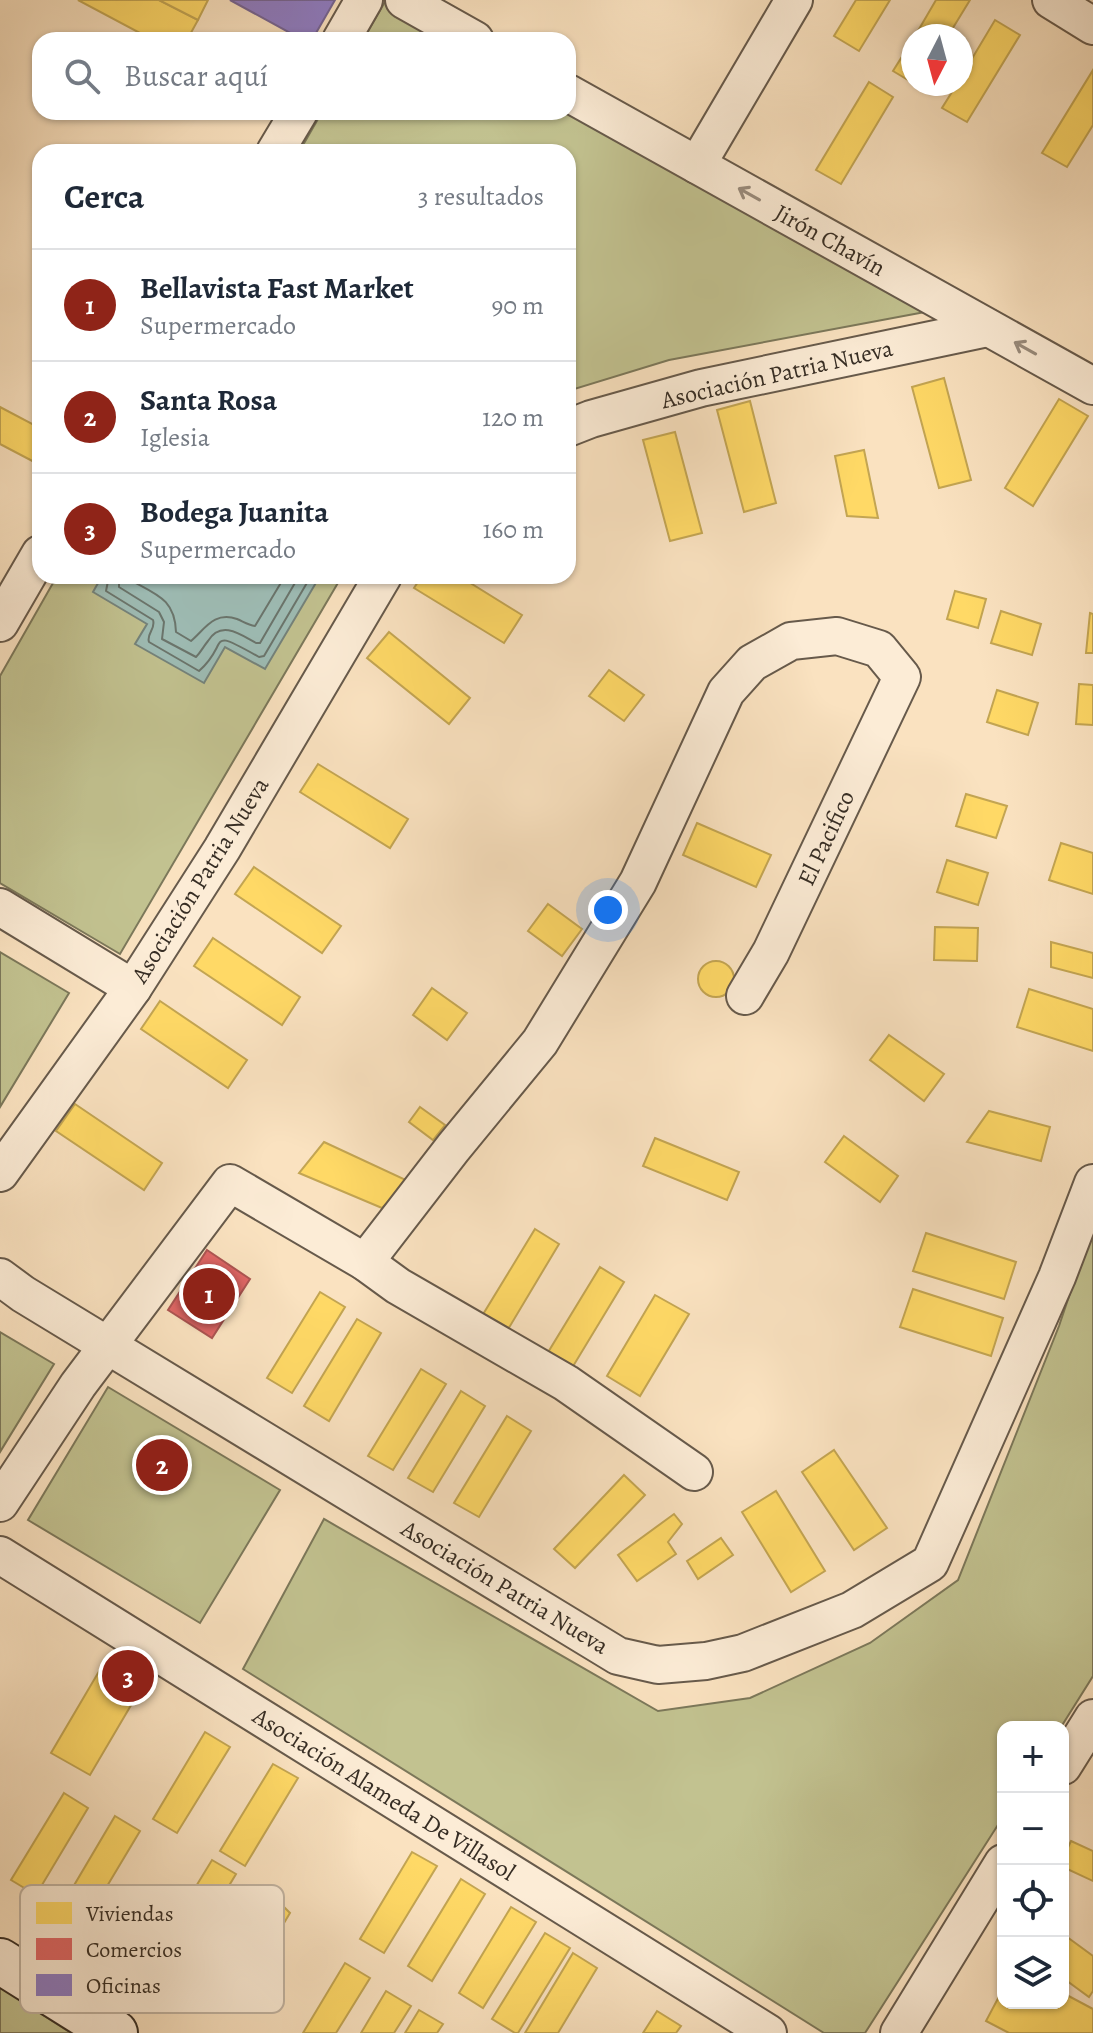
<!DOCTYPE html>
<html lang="es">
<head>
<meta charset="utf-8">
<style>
  body { margin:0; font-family:Alegreya,serif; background:#f6f6f7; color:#1f2937 }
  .controls { position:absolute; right:24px; bottom:24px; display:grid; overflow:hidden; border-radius:16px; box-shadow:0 2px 6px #0004 }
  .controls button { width:72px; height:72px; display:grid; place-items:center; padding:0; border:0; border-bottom:2px solid #e0e1e3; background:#fff; color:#1f2937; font:40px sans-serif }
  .compass { position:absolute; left:901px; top:24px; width:72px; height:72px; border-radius:50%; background:#fff; box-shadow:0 2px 6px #0004; rotate:186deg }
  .you { position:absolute; left:608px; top:910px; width:28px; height:28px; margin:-20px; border:6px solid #fff; border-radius:50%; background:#1a73e8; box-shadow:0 0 0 12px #1a73e833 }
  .badge { display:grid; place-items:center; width:52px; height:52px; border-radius:50%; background:#8f2418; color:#fff; font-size:26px; font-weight:700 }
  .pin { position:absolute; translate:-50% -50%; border:4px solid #fff; box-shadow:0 2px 8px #0006 }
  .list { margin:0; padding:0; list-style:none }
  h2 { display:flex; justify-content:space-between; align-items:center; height:104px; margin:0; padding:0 32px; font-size:34px }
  h2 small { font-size:26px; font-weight:400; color:#747a83 }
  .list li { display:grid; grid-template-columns:52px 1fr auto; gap:24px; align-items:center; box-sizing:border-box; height:112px; padding:0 32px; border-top:2px solid #e0e1e3 }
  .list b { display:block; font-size:30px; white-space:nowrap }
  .list p { margin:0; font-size:26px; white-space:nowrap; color:#747a83 }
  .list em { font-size:26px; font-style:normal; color:#747a83 }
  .icon { flex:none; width:44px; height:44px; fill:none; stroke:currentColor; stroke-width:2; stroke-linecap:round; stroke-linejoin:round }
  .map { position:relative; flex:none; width:1093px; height:2033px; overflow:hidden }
  .search { position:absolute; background:#fff; box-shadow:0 2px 6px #0004; left:32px; top:32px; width:544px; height:88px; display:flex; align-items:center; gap:20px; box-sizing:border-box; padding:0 28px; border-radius:24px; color:#747a83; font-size:30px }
  .panel { position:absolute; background:#fff; box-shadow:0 2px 6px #0004; left:32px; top:144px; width:544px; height:440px; border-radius:24px }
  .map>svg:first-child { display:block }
  .green { fill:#c2c290; stroke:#7c785a; stroke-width:2 }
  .water { fill:#9ebdb6; stroke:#74837c; stroke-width:2 }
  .homes { fill:#ffd966; stroke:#c3a552; stroke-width:2 }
  .shops { fill:#e06666; stroke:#ad5552; stroke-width:2 }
  .offices { fill:#8e7cc3; stroke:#746493; stroke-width:2 }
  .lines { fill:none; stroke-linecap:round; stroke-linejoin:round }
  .shore { stroke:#6a756d; stroke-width:2 }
  .street-casing { stroke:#675a4b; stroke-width:40 }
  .secondary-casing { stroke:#362d24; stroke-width:48 }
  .street { stroke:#fcecd6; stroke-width:36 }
  .secondary { stroke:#fcecd6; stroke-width:44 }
  .oneway { stroke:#998c7d }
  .labels { text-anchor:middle; stroke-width:8; stroke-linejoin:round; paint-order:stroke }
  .street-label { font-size:24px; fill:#362d24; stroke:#fcecd6 }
  .key { fill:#fcecd6; stroke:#c1b3a1; stroke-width:2 }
  .key-label { font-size:22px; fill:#362d24 }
</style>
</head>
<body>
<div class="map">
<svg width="1093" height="2033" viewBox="0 0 1093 2033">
  <rect width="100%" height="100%" fill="#fae2c0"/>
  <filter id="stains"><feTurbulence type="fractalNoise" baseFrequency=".0025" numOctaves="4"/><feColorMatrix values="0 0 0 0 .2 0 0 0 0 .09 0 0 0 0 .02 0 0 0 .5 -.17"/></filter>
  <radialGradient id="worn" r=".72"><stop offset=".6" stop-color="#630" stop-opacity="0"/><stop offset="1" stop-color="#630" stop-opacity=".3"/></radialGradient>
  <!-- green -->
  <g class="green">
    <polygon points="386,0 463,40 363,40"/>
    <polygon points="322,112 568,112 925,312 669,360 568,391 568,152 299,152"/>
    <polygon points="57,576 342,576 120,954 0,883 0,676"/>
    <polygon points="0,952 69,993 0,1107"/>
    <polygon points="1093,1225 1093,1676 1061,1727 1003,1727 1003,1817 865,2033 824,2033 243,1669 324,1519 658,1711 750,1698 870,1643 958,1580 1059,1326"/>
    <polygon points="0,1332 54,1364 0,1452"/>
    <polygon points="108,1387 280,1490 200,1623 28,1520"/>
    <polygon points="0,1987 71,2033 0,2033"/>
  </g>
  <!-- water -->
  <polygon class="water" points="102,576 320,576 265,669 225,647 204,683 135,644 147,624 93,592"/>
  <!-- homes -->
  <g class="homes">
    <polygon points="78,0 159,0 198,20 187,40 153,40"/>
    <polygon points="159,0 208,0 198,20"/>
    <polygon points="856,0 890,0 859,51 834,36"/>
    <polygon points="936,0 970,0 948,36 915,36"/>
    <polygon points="995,20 1020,35 967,122 942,108 957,84 961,84 961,77"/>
    <polygon points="913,39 913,83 893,71"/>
    <polygon points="1093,70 1093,125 1067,167 1042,153"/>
    <polygon points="869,82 893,97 841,184 816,170"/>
    <polygon points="944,378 971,480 939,488 912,387"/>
    <polygon points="1059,399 1088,416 1033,506 1005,488"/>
    <polygon points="750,401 776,503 744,512 717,410"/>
    <polygon points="0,407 40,428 40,465 0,444"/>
    <polygon points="675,432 702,533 670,541 643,440"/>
    <polygon points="864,450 878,518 847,516 835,456"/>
    <polygon points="422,576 459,576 522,615 504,643 414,588"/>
    <polygon points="955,591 986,599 978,628 947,619"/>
    <polygon points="1001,611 1041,624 1032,655 991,643"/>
    <polygon points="1090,613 1093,614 1093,653 1086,653"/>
    <polygon points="389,632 470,698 449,724 367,658"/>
    <polygon points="609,670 644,695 624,721 589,696"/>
    <polygon points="1079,684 1093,685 1093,725 1076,724"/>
    <polygon points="997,690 1038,703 1028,735 987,722"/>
    <polygon points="318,764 408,819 390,848 300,792"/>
    <polygon points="966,794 1007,806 996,838 956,826"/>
    <polygon points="697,823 771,855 756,887 683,855"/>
    <polygon points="1061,843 1093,853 1093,894 1049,880"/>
    <polygon points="947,860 988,873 978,905 937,892"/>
    <polygon points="254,867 341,926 322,953 235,894"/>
    <polygon points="548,904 582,929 562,956 528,931"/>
    <polygon points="935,927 978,928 977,961 934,960"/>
    <polygon points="213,938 300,997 282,1025 194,966"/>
    <polygon points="1051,942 1093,953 1093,978 1051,967"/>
    <circle cx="716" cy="979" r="18"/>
    <polygon points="432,988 467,1013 447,1040 413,1015"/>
    <polygon points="1029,989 1093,1009 1093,1051 1017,1027"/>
    <polygon points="160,1001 247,1060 228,1088 141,1029"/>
    <polygon points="889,1035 944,1074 924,1101 870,1060"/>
    <polygon points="75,1104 162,1163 144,1190 56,1131"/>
    <polygon points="420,1107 445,1125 433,1140 409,1122"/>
    <polygon points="989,1111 1050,1127 1041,1161 967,1142"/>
    <polygon points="844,1136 898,1176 880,1202 825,1162"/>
    <polygon points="655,1138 739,1172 727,1200 643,1166"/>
    <polygon points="324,1142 408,1181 382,1208 299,1173"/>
    <polygon points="535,1229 559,1244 507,1331 482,1316"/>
    <polygon points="926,1233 1016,1262 1004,1299 913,1271"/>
    <polygon points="600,1267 624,1282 572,1368 547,1354"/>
    <polygon points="913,1289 1003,1318 991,1356 900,1327"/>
    <polygon points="320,1292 345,1307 292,1393 267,1378"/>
    <polygon points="655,1295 689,1314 640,1396 607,1376"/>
    <polygon points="357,1319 381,1333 329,1421 304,1406"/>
    <polygon points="421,1369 446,1384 393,1470 368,1456"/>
    <polygon points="461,1391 485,1406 433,1492 408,1478"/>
    <polygon points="507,1416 531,1431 479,1517 454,1503"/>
    <polygon points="834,1450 887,1528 854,1550 802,1472"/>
    <polygon points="624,1475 645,1495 575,1568 554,1549"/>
    <polygon points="776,1491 825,1571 791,1592 742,1512"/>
    <polygon points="674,1514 682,1524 668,1542 676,1554 637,1581 618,1555"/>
    <polygon points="721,1538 733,1555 698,1579 687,1561"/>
    <polygon points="108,1656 147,1678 90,1775 51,1753"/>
    <polygon points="205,1732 230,1747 177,1833 153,1819"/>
    <polygon points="273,1764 298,1778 245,1866 220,1851"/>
    <polygon points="64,1793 88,1808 36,1895 11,1880"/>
    <polygon points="115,1816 140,1831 88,1918 63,1904"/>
    <polygon points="1071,1841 1093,1851 1093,1881 1063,1867 1063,1858"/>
    <polygon points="412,1852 437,1866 384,1953 360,1939"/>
    <polygon points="212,1860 236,1874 183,1962 159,1947"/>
    <polygon points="461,1879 485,1894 432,1981 408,1966"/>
    <polygon points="270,1893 290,1913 239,1999 215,1984"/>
    <polygon points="511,1907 536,1922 483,2008 459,1993"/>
    <polygon points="545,1933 570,1948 518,2033 515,2033 492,2019"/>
    <polygon points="1063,1934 1093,1956 1093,1991 1089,1997 1063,1978"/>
    <polygon points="573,1953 597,1968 558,2033 525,2033"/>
    <polygon points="345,1963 370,1978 336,2033 303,2033"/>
    <polygon points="1003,1989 1003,2003 1063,2003 1063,1993 1093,2009 1093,2033 1009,2033 986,2021"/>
    <polygon points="386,1991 411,2006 394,2033 361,2033"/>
    <polygon points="419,2010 443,2024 437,2033 405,2033"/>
    <polygon points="657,2011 681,2026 676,2033 643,2033"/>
  </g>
  <!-- shops -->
  <polygon class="shops" points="207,1250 250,1279 212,1338 168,1310"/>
  <!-- offices -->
  <polygon class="offices" points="230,0 335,0 312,40 303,40"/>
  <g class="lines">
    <!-- shore -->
    <g class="shore">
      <path d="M109 576 106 591 153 620C156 629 146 634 149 642L199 671C231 643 204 626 259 657L264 656 311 576"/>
      <path d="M119 576V587L159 612 164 622 162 639 196 657C201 652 203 647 208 641 221 620 240 634 256 643H260L299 576"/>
      <path d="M131 576 132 581C158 595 175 600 176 632L191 641C205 629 214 611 237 619 244 622 248 625 255 626L285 576"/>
    </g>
    <!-- street casing -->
    <g class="street-casing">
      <g id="street">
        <polyline points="404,0 475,40"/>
        <polyline points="1051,0 1093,26"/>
        <polyline points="341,40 364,0"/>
        <polyline points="568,93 1093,386"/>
        <polyline points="275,152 299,112"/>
        <polyline points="697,165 794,0"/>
        <polyline points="568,428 591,419 701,388 988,328"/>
        <polyline points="0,623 40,554"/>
        <polyline points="0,907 133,988"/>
        <polyline points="0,1173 133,988 222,849 383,576"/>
        <polyline points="365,1262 453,1148 540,1042 638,882 726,692 752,663 791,641 837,636 879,649 902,677 771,952 745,996"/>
        <polyline points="0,1277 23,1294 618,1656 658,1665 706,1661 743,1653 852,1610 930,1563 1057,1277 1093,1183"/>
        <polyline points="0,1503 78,1385 230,1183 365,1262 398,1286 566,1383 694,1472"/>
        <polyline points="0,1555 768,2033"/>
        <polyline points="1063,1766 1093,1718"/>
        <polyline points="899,2033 1003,1863"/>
      </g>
    </g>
    <!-- secondary casing -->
    <g class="secondary-casing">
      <polyline id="secondary" points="0,1961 115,2033"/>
    </g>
    <!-- street -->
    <use href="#street" class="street"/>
    <!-- secondary -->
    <use href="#secondary" class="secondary"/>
  </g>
  <!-- one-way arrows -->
  <defs><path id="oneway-shaft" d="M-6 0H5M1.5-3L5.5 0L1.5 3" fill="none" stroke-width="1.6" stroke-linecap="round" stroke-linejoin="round" transform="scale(2)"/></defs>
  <g class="oneway">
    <use href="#oneway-shaft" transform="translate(749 194) rotate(-151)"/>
    <use href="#oneway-shaft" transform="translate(1025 348) rotate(-151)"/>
  </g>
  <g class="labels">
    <!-- street labels -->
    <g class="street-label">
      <text transform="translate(830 240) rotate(29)" y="8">Jirón Chavín</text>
      <text transform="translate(777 374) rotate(-13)" y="8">Asociación Patria Nueva</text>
      <text transform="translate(826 838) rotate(-65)" y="8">El Pacifico</text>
      <text transform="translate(200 880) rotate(-58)" y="8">Asociación Patria Nueva</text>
      <text transform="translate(505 1587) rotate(31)" y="8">Asociación Patria Nueva</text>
      <text transform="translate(384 1794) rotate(32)" y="8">Asociación Alameda De Villasol</text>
    </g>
  </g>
  <!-- legend -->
  <rect x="20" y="1885" width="264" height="128" rx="12" class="key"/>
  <rect x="36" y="1902" width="36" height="22" fill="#ffd966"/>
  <rect x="36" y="1938" width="36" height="22" fill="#e06666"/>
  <rect x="36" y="1974" width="36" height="22" fill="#8e7cc3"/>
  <g class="key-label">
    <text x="86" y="1921">Viviendas</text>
    <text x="86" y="1957">Comercios</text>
    <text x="86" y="1993">Oficinas</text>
  </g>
  <rect width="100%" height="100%" filter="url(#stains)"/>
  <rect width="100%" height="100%" fill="url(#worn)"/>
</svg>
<div class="controls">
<button>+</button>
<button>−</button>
<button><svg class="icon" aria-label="locate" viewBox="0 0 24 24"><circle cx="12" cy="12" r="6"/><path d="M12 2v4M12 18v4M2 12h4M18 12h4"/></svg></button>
<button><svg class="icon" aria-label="layers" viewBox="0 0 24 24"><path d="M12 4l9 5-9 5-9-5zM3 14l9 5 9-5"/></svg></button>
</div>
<svg class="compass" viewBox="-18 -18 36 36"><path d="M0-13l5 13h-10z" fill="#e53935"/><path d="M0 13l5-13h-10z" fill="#747a83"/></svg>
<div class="you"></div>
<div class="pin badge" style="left:209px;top:1294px">1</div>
<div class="pin badge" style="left:162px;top:1465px">2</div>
<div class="pin badge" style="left:128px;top:1676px">3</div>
<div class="search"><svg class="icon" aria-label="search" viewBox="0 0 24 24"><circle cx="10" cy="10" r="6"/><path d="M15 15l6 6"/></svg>Buscar aquí</div>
<section class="panel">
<h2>Cerca<small>3 resultados</small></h2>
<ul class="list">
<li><span class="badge">1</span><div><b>Bellavista Fast Market</b><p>Supermercado</p></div><em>90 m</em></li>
<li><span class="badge">2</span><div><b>Santa Rosa</b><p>Iglesia</p></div><em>120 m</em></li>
<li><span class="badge">3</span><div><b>Bodega Juanita</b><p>Supermercado</p></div><em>160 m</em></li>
</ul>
</section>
</div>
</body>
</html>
